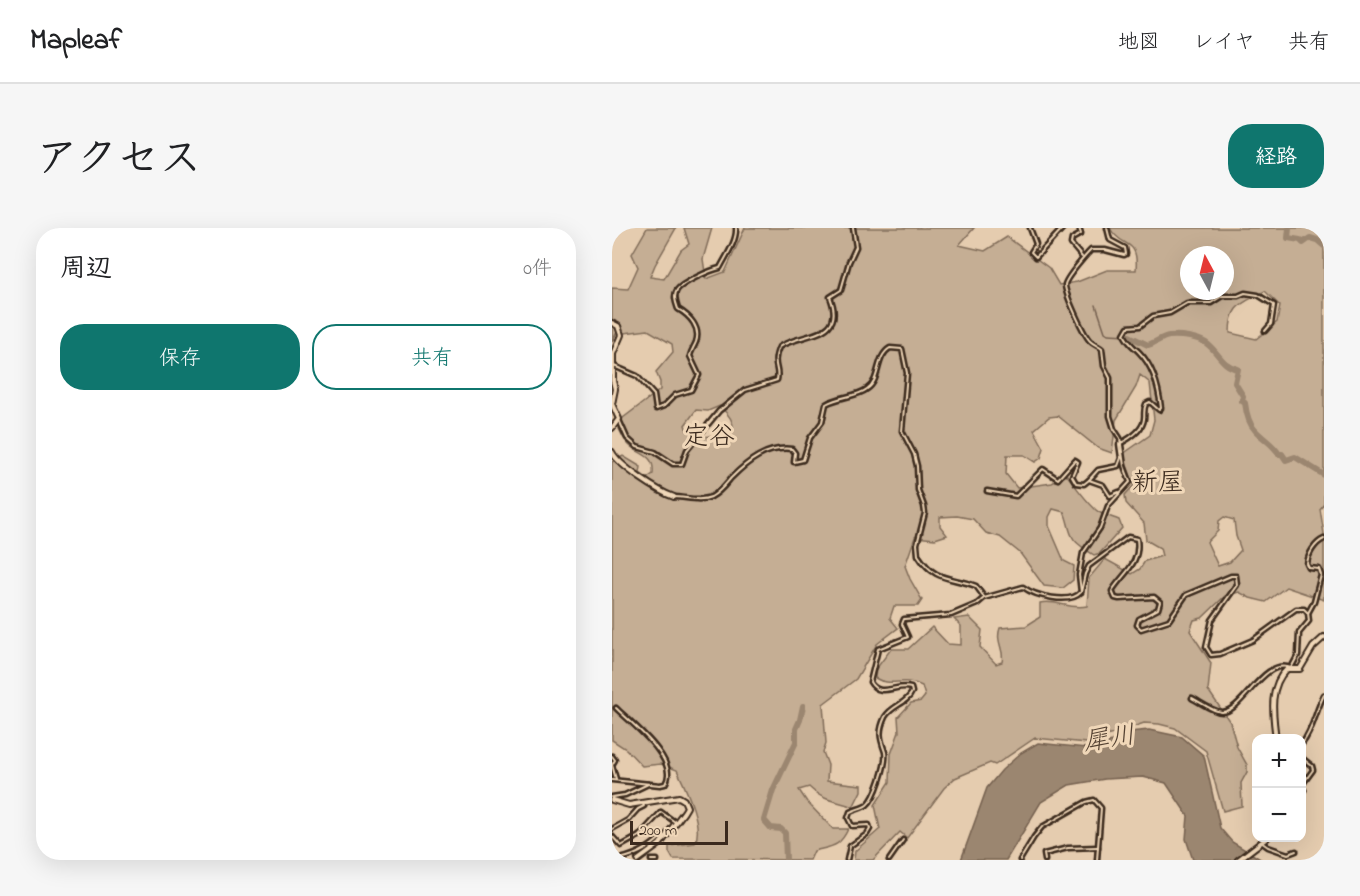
<!DOCTYPE html>
<html lang="ja">
<head>
<meta charset="utf-8">
<style>
  body { margin:0; font-family:"Indie Flower","Klee One",sans-serif; background:#f6f6f6; color:#202124 }
  .controls { position:absolute; right:18px; bottom:18px; display:grid; overflow:hidden; border-radius:12px; box-shadow:0 6px 24px #0002 }
  .controls button { width:54px; height:54px; display:grid; place-items:center; padding:0; border:0; border-bottom:2px solid #e0e0e0; background:#fff; color:#202124; font:30px sans-serif }
  .compass { position:absolute; left:568px; top:18px; width:54px; height:54px; border-radius:50%; background:#fff; box-shadow:0 6px 24px #0002; rotate:353deg }
  .scale { position:absolute; left:18px; bottom:15px; width:98px; box-sizing:border-box; padding-left:6px; border:3px solid #3b2a1e; border-top:0; font-size:16px; line-height:21px; white-space:nowrap; color:#3b2a1e; -webkit-text-stroke:4px #f0d7b8; paint-order:stroke }
  .list { margin:0; padding:0; list-style:none }
  h2 { display:flex; justify-content:space-between; align-items:center; height:78px; margin:0; padding:0 24px; font-size:26px }
  h2 small { font-size:20px; font-weight:400; color:#757577 }
  .actions { display:flex; gap:12px; padding:18px 24px }
  .actions a { flex:1; padding:14px 0; border:2px solid #0f766e; border-radius:24px; text-align:center; font-size:21px; color:#0f766e }
  .actions .main { background:#0f766e; color:#fff }
  .map { position:relative; flex:none; width:712px; height:632px; overflow:hidden; border-radius:24px }
  header { display:flex; align-items:center; gap:36px; box-sizing:border-box; height:84px; padding:0 30px; background:#fff; border-bottom:2px solid #e0e0e0 }
  header strong { font-size:28px }
  nav { display:flex; gap:33px; margin-inline-start:auto; font-size:21px }
  .intro { display:flex; align-items:center; justify-content:space-between; box-sizing:border-box; height:144px; padding:0 36px }
  h1 { margin:0; font-size:42px }
  .button { padding:15px 27px; border-radius:24px; background:#0f766e; color:#fff; font-size:21px; font-weight:700 }
  main { display:flex; gap:36px; padding:0 36px }
  aside { flex:1; background:#fff; border-radius:24px; box-shadow:0 6px 24px #0002 }
  .map>svg:first-child { display:block }
  .green { fill:#c5ae94; stroke:#806c59; stroke-width:1.5; fill-rule:evenodd }
  .water { fill:#9b8670; stroke:#75614f; stroke-width:1.5 }
  .lines { fill:none; stroke-linecap:round; stroke-linejoin:round }
  .stream { stroke:#75614f; stroke-width:1.5 }
  .river { stroke:#9b8670; stroke-width:6 }
  .street-casing { stroke:#3b2a1e; stroke-width:7 }
  .secondary-casing { stroke:#3b2a1e; stroke-width:8 }
  .street { stroke:#f0d7b8; stroke-width:2 }
  .secondary { stroke:#f0d7b8; stroke-width:4 }
  .labels { text-anchor:middle; stroke-width:6; stroke-linejoin:round; paint-order:stroke }
  .neighbourhood-label { font-size:26px; fill:#3b2a1e; stroke:#f0d7b8 }
  .water-label { font-size:26px; font-style:italic; fill:#534132; stroke:#f0d7b8 }
</style>
</head>
<body>
<header>
<strong>Mapleaf</strong>
<nav><a>地図</a><a>レイヤ</a><a>共有</a></nav>
</header>
<div class="intro"><h1>アクセス</h1><a class="button">経路</a></div>
<main>
<aside>
<h2>周辺<small>0件</small></h2>
<ul class="list">
</ul>
<div class="actions"><a class="main">保存</a><a>共有</a></div>
</aside>
<div class="map">
<svg width="712" height="632" viewBox="0 0 712 632">
  <rect width="100%" height="100%" fill="#e5ccaf"/>
  <filter id="ink" filterUnits="userSpaceOnUse"><feTurbulence type="fractalNoise" baseFrequency=".0167" numOctaves="2"/><feDisplacementMap in="SourceGraphic" scale="12" xChannelSelector="R" yChannelSelector="G"/><feConvolveMatrix kernelMatrix="1 2 1 2 8 2 1 2 1" color-interpolation-filters="sRGB"/></filter>
  <g filter="url(#ink)">
    <!-- green -->
    <path class="green" d="M35 0H64L43 37 38 49 52 51 69 22 77 16 72 0H100L91 31 94 51 113 44 133 0H362L347 17 373 23 395 9 437 40 447 57 465 54 495 42H524C527 9 509 21 498 0H712V276L708 281 712 306V372L674 359 654 374 638 370 627 364 613 368 590 390 582 392 578 403 599 435 596 462 618 494 625 519 635 537V544L629 555 630 578 611 583 594 523 563 500 547 496 532 495 475 515 423 510 383 537 378 535 343 550 332 560 295 610 288 604 261 632H242L243 623 268 601 263 577 278 554 279 526 287 504 286 489 299 475 309 473 313 468 310 458C292 448 279 460 263 450L264 441 279 421H296L320 399 336 416 349 417V398L342 391 357 389 370 402 368 419 384 436 390 434C393 422 383 414 388 400L414 398 428 389V375C444 371 457 382 475 378L477 350 493 331 520 346 528 341 533 333 550 328 548 320 534 312 532 295 514 275 513 267 522 257 511 226 538 207 542 192 538 155 528 147 524 159 504 192 500 225 486 220 446 188 437 189 422 202 432 220 429 230 423 234 412 227H395L394 246 405 260 440 255 455 247C464 259 473 272 484 282 489 287 501 289 507 292L510 300 488 325 482 327C475 322 463 316 460 308 456 300 456 292 452 284L441 281 437 289V298L452 333 462 338 461 352 451 360 432 358 408 325 388 309 374 305 361 291 345 288 328 289V298L335 307 323 311 303 309 293 338 298 351 310 372 306 378H282L278 390 286 400 265 416 244 451 211 476 214 515 211 524 216 537 215 553 249 557V563L241 579C221 571 214 575 197 559L187 562 195 574 221 601H236C228 619 220 618 202 623L198 632 61 631 57 624V618L83 615C92 597 73 559 65 542L49 536 30 538 14 521 0 512V234L11 228 29 239 28 245 35 250 41 246C43 227 30 228 18 218 13 214 10 207 7 201L11 190 48 162V154L44 144 61 124 60 116 36 102 4 106 0 114V60L16 61 26 39 20 26ZM577 27H613V63H577ZM653 63 668 78 665 94 644 111 618 105C618 76 630 76 653 63ZM108 178C114 185 123 192 121 203L93 209 75 203 73 197 84 182 96 183ZM612 289 622 292 624 308 629 322 618 334 606 338 595 314 606 303 607 293Z"/>
    <!-- water -->
    <polygon class="water" points="537,502 570,509 592,528 608,600 620,614 650,632 581,632 574,611 576,588 554,555 531,549 493,551 457,557 429,574 394,632 349,632 375,560 390,542 409,525 426,515 484,521 517,504"/>
    <g class="lines">
      <!-- stream -->
      <polyline class="stream" points="484,77 493,104 496,106 515,107"/>
      <!-- river -->
      <g class="river">
        <polyline points="677,0 676,10 688,12 691,15 698,10 705,12 712,18"/>
        <path d="M515 107 536 117C543 115 550 109 557 108 568 107 585 109 594 115 606 123 609 138 626 141L623 155 631 168 630 173 633 175C634 183 636 195 643 202 651 211 661 216 667 226H670L674 232 683 229 712 247"/>
        <polyline points="174,632 173,605 169,601 159,600 152,592 161,562 184,514 184,501 188,492 191,478"/>
      </g>
      <!-- street casing -->
      <g class="street-casing">
        <g id="street">
          <polyline points="418,0 424,16 419,24 424,29 451,0"/>
          <polyline points="467,0 469,6 460,11 459,16 470,29"/>
          <path d="M2 138 25 148 42 167 44 181 52 178 63 167 79 162 87 147 78 128C79 123 82 119 84 114 89 100 78 88 66 81 64 75 61 68 65 62 70 55 98 42 108 40 114 28 125 13 124 0"/>
          <path d="M7 192 15 210 25 219 43 224 61 236H70L75 222 107 183 133 162 165 152C168 139 159 138 167 119 190 104 235 111 218 69L229 62 237 34 244 19 241 0"/>
          <path d="M477 252 486 242 506 238 509 230 507 216C517 211 531 202 532 191 533 184 531 182 534 176L538 174 547 182 549 180C547 161 541 138 527 124 520 117 516 115 512 106L516 99 528 98 541 88 558 85 575 75H599L610 68H626L633 65 646 67 662 77 659 96 653 103"/>
          <polyline points="375,263 404,268 431,241 446,251 463,232 466,234 460,248 464,255 472,256 477,252 491,257 498,268 507,264"/>
          <path d="M62 269C74 269 87 274 99 269 108 264 113 257 119 250 136 233 155 218 180 221L183 225 182 234 191 232 198 210 210 194 214 176C228 168 245 169 255 161 269 152 263 129 278 120L290 121 295 145 290 203 302 226 305 238 306 262 312 278 313 285 305 316 306 327C324 355 338 348 364 358L372 369"/>
          <path d="M469 364 467 347 471 325 488 300 496 278 518 254 512 238 508 210 502 201 498 188V150L492 138 490 121C487 118 482 117 478 113 472 107 453 66 453 57 453 51 474 27 479 22H493L512 27 514 26 513 20 498 12 495 0"/>
          <path d="M580 470C588 474 601 484 610 484 632 483 651 429 679 440L686 427 687 405 697 393 696 385 702 374 709 347 707 341 697 340 695 336C696 326 703 315 712 311"/>
          <path d="M690 516C702 500 703 484 712 467"/>
          <polyline points="0,528 3,532 0,537"/>
          <polyline points="690,530 700,538 701,542 690,557"/>
          <polyline points="0,537 4,551"/>
          <path d="M0 552 48 557 53 556C69 533 18 494 4 480"/>
          <polyline points="690,559 692,562"/>
          <polyline points="0,569 13,567 36,556"/>
          <polyline points="0,601 16,592 26,581 32,578 30,575"/>
          <polyline points="0,608 9,618 27,608 49,584 63,594"/>
          <polyline points="649,614 656,619 676,626 684,623"/>
          <path d="M0 629 2 632C21 629 36 622 49 609L52 611"/>
          <polyline points="39,632 45,632"/>
          <path d="M235 632 238 618 255 606 258 601 257 597 240 598 236 590 238 584C244 581 251 580 255 577 264 570 275 535 273 524 268 510 266 504 273 489 280 477 295 476 300 464L299 460C285 455 268 471 258 454L266 421 296 409 290 396 292 391 339 387 365 376 372 370 411 359C423 368 458 377 469 364L473 346 477 338 516 309 525 311C529 336 511 345 500 363L503 370 507 371 542 369 548 374 546 381 527 391 525 397 529 401 557 392 574 367 619 348H624L625 357 600 392 594 419 599 427 608 426 641 412 684 381H692L696 385"/>
          <polyline points="277,632 291,612"/>
          <polyline points="408,632 422,609 430,599 474,574 482,572 489,580 485,632"/>
          <polyline points="433,632 432,626 456,620 486,619"/>
        </g>
      </g>
      <!-- secondary casing -->
      <g class="secondary-casing">
        <g id="secondary">
          <polyline points="0,95 6,98 9,107 1,126 1,153 3,161 0,176 7,191 0,200"/>
          <path d="M0 224C7 238 47 264 62 269"/>
          <path d="M664 511C661 487 656 459 675 441H688L701 419 712 409"/>
          <polyline points="0,572 17,577 67,569 72,572 75,579 72,584 48,616 26,632"/>
          <polyline points="626,632 655,610"/>
        </g>
      </g>
      <!-- street -->
      <use href="#street" class="street"/>
      <!-- secondary -->
      <use href="#secondary" class="secondary"/>
    </g>
  </g>
  <g class="labels">
    <!-- neighbourhood labels -->
    <g class="neighbourhood-label">
      <text x="97" y="216">定谷</text>
      <text x="546" y="262">新屋</text>
    </g>
    <!-- water labels -->
    <g class="water-label">
      <text transform="translate(497 509) rotate(-9)" y="9">犀川</text>
    </g>
  </g>
</svg>
<div class="controls">
<button>+</button>
<button>−</button>
</div>
<svg class="compass" viewBox="-18 -18 36 36"><path d="M0-13l5 13h-10z" fill="#e53935"/><path d="M0 13l5-13h-10z" fill="#757577"/></svg>
<div class="scale">200 m</div>
</div>
</main>
</body>
</html>
